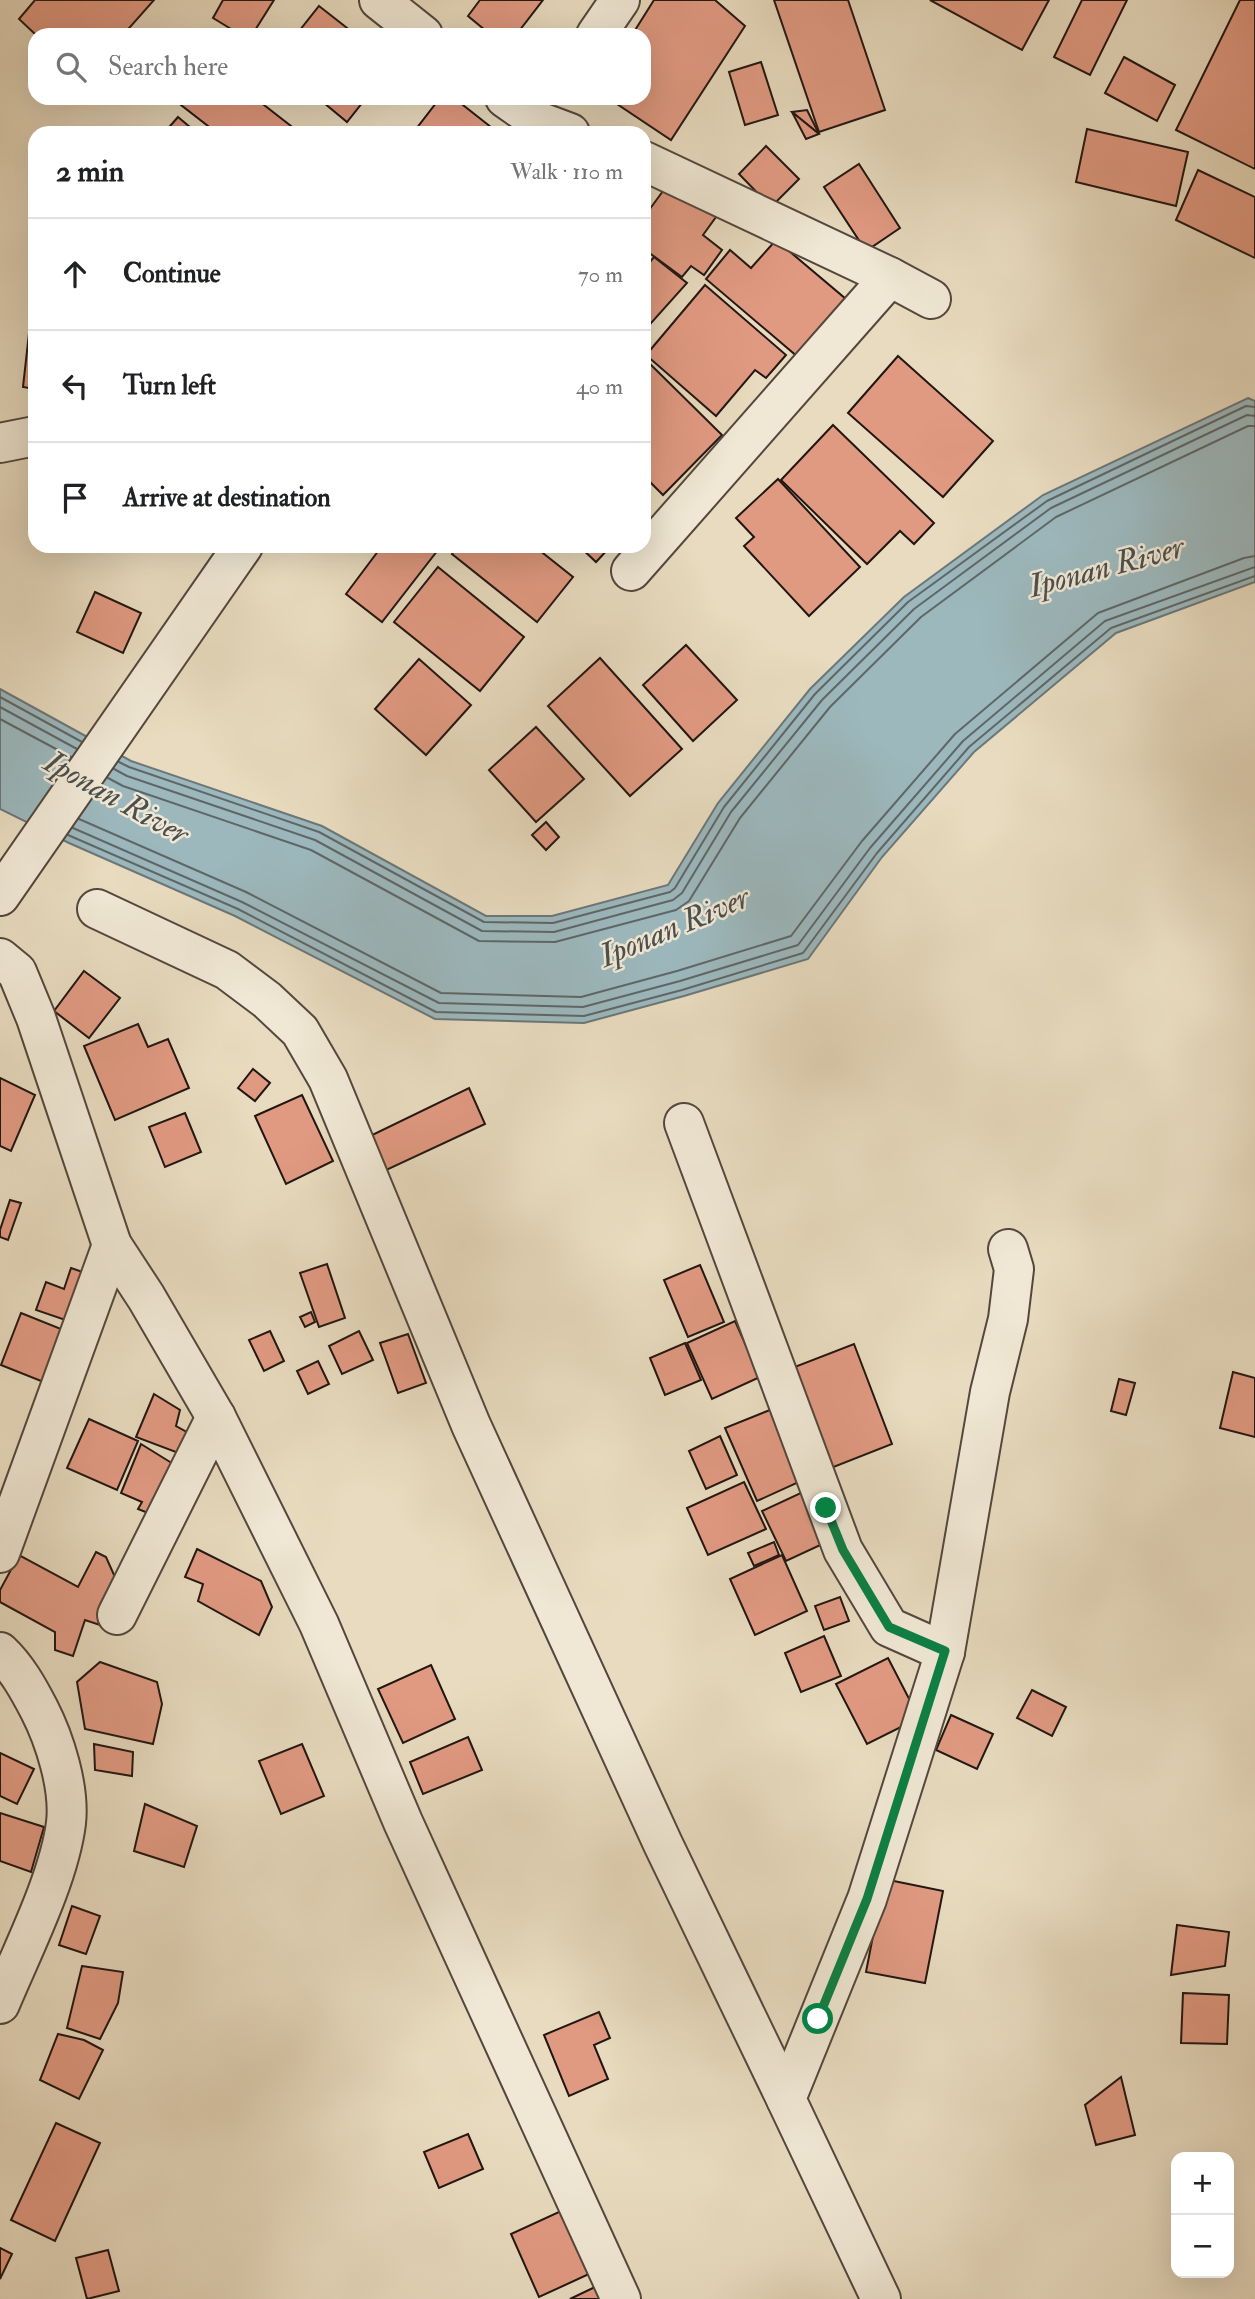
<!DOCTYPE html>
<html lang="en">
<head>
<meta charset="utf-8">
<style>
  body { margin:0; font-family:"IM FELL Double Pica",serif; background:#f2f2f2; color:#202124 }
  .controls { position:absolute; right:21px; bottom:21px; display:grid; overflow:hidden; border-radius:14px; box-shadow:0 7px 28px #0002 }
  .controls button { width:63px; height:63px; display:grid; place-items:center; padding:0; border:0; border-bottom:2px solid #e0e0e0; background:#fff; color:#202124; font:35px sans-serif }
  .stop { position:absolute; width:21px; height:21px; margin:-16px; border:5px solid #0b8043; border-radius:50%; background:#fff }
  .stop.end { background:#0b8043; border-color:#fff; box-shadow:0 2px 7px #0008 }
  .list { margin:0; padding:0; list-style:none }
  h2 { display:flex; justify-content:space-between; align-items:center; height:91px; margin:0; padding:0 28px; font-size:30px }
  h2 small { font-size:23px; font-weight:400; color:#757577 }
  .list li { display:grid; grid-template-columns:46px 1fr auto; gap:21px; align-items:center; box-sizing:border-box; height:112px; padding:0 28px; border-top:2px solid #e0e0e0 }
  .list b { display:block; font-size:26px; white-space:nowrap }
  .list em { font-size:23px; font-style:normal; color:#757577 }
  .icon { flex:none; width:38px; height:38px; fill:none; stroke:currentColor; stroke-width:2; stroke-linecap:round; stroke-linejoin:round }
  .map { position:relative; flex:none; width:1255px; height:2299px; overflow:hidden }
  .search { position:absolute; background:#fff; box-shadow:0 7px 28px #0002; left:28px; top:28px; width:623px; height:77px; display:flex; align-items:center; gap:18px; box-sizing:border-box; padding:0 24px; border-radius:21px; color:#757577; font-size:26px }
  .panel { position:absolute; background:#fff; box-shadow:0 7px 28px #0002; left:28px; top:126px; width:623px; height:427px; border-radius:21px }
  .map>svg:first-child { display:block }
  .water { fill:#9cb8bd; stroke:#6b7779; stroke-width:2 }
  .lines { fill:none; stroke-linecap:round; stroke-linejoin:round }
  .shore { stroke:#5e6768; stroke-width:2 }
  .building { fill:#e19a82; stroke:#211612; stroke-width:2 }
  .minor-casing { stroke:#53473d; stroke-width:42 }
  .minor { stroke:#f0e8d5; stroke-width:38 }
  .route { stroke:#0b8043; stroke-width:9 }
  .labels { text-anchor:middle; stroke-width:5; stroke-linejoin:round; paint-order:stroke }
  .water-label { font-size:32px; font-style:italic; fill:#4c4f4e; stroke:#f0e8d5 }
</style>
</head>
<body>
<div class="map">
<svg width="1255" height="2299" viewBox="0 0 1255 2299">
  <rect width="100%" height="100%" fill="#e8dbbf"/>
  <filter id="stains"><feTurbulence type="fractalNoise" baseFrequency=".00286" numOctaves="4"/><feColorMatrix values="0 0 0 0 .2 0 0 0 0 .09 0 0 0 0 .02 0 0 0 .5 -.17"/></filter>
  <radialGradient id="worn" r=".72"><stop offset=".6" stop-color="#630" stop-opacity="0"/><stop offset="1" stop-color="#630" stop-opacity=".3"/></radialGradient>
  <!-- water -->
  <polygon class="water" points="1248,398 1255,401 1255,582 1116,633 974,752 882,857 808,959 684,996 584,1023 435,1019 235,916 69,843 0,809 0,689 131,761 322,826 486,916 552,916 668,885 718,803 810,689 904,597 1043,495"/>
  <g class="lines">
    <!-- shore -->
    <g class="shore">
      <polyline points="0,697 82,742"/>
      <polyline points="0,707 77,749"/>
      <polyline points="0,719 71,757"/>
      <polyline points="119,762 129,767 319,832 484,922 553,923 670,892 675,888 724,807 815,694 908,602 1047,501 1246,406 1255,407"/>
      <polyline points="114,769 127,776 315,840 482,931 554,932 673,900 682,893 731,812 822,700 914,609 1051,508 1247,415 1255,416"/>
      <polyline points="108,778 123,786 311,850 479,941 555,942 676,910 689,901 740,818 830,707 921,617 1056,517 1248,426 1255,426"/>
      <polyline points="79,819 246,892 441,993 581,997 677,971 791,936 862,841 955,734 1098,613 1244,558 1255,556"/>
      <polyline points="73,828 242,902 439,1003 583,1007 680,981 798,945 870,848 963,741 1105,621 1255,567"/>
      <polyline points="68,835 238,909 436,1012 584,1016 682,990 803,953 877,853 969,747 1111,628 1255,576"/>
    </g>
  </g>
  <!-- building -->
  <g class="building">
    <polygon points="35,0 154,0 123,35 36,35 19,19"/>
    <polygon points="223,0 274,0 252,35 241,35 213,18"/>
    <polygon points="480,0 543,0 516,35 491,35 468,16"/>
    <polygon points="654,0 715,0 745,26 671,140 608,98 644,98 644,35 632,35"/>
    <polygon points="774,0 848,0 885,110 819,132"/>
    <polygon points="930,0 1049,0 1022,50"/>
    <polygon points="1082,0 1127,0 1090,75 1054,57"/>
    <polygon points="1240,0 1255,0 1255,169 1176,130"/>
    <polygon points="319,6 356,35 296,35"/>
    <polygon points="1124,57 1175,85 1157,121 1105,93"/>
    <polygon points="761,62 778,115 745,125 729,72"/>
    <polygon points="186,98 255,98 300,133 217,133 181,105"/>
    <polygon points="318,98 366,98 347,122"/>
    <polygon points="440,98 454,98 496,131 413,133"/>
    <polygon points="807,110 819,134 792,112"/>
    <polygon points="792,112 819,134 806,139"/>
    <polygon points="178,117 197,133 164,133"/>
    <polygon points="1087,129 1188,152 1176,206 1076,182"/>
    <polygon points="766,146 799,179 771,207 739,174"/>
    <polygon points="859,164 900,228 866,251 824,187"/>
    <polygon points="1198,170 1255,197 1255,258 1176,220"/>
    <polygon points="671,180 721,210 703,235 722,250 704,275 691,266 682,277 644,249 644,217"/>
    <polygon points="776,240 853,305 805,363 706,279 730,250 751,268"/>
    <polygon points="654,257 687,283 644,331 644,269"/>
    <polygon points="705,285 786,355 766,378 755,370 716,416 646,355"/>
    <polygon points="31,315 35,316 35,389 23,387"/>
    <polygon points="898,356 993,441 943,497 848,413"/>
    <polygon points="644,358 722,435 663,495 644,476"/>
    <polygon points="833,425 934,523 914,544 900,531 867,564 781,480"/>
    <polygon points="778,479 860,567 809,616 744,546 754,537 736,518"/>
    <polygon points="382,546 441,546 382,622 346,594"/>
    <polygon points="458,546 534,546 573,577 537,622 452,554"/>
    <polygon points="579,546 611,546 596,562"/>
    <polygon points="438,567 524,637 480,691 394,622"/>
    <polygon points="95,592 141,613 123,653 77,632"/>
    <polygon points="686,645 737,700 693,741 643,685"/>
    <polygon points="600,658 682,749 630,796 548,706"/>
    <polygon points="419,659 471,705 426,755 375,709"/>
    <polygon points="536,727 584,779 536,822 489,770"/>
    <polygon points="546,822 559,837 546,850 532,835"/>
    <polygon points="84,971 120,998 89,1038 54,1011"/>
    <polygon points="138,1024 148,1047 168,1039 189,1088 115,1120 84,1046"/>
    <polygon points="253,1069 270,1083 255,1101 238,1088"/>
    <polygon points="0,1078 35,1095 11,1151 0,1146"/>
    <polygon points="469,1088 485,1124 382,1172 366,1138"/>
    <polygon points="302,1095 333,1161 286,1184 255,1116"/>
    <polygon points="185,1113 201,1152 165,1167 149,1127"/>
    <polygon points="10,1200 21,1203 8,1240 0,1237 0,1230"/>
    <polygon points="327,1264 345,1318 319,1327 300,1273"/>
    <polygon points="700,1265 724,1322 688,1337 664,1280"/>
    <polygon points="71,1268 97,1277 80,1325 36,1310 46,1282 64,1289"/>
    <polygon points="311,1312 315,1322 305,1327 300,1317"/>
    <polygon points="21,1313 71,1333 51,1385 1,1365"/>
    <polygon points="735,1321 760,1377 712,1399 687,1343"/>
    <polygon points="270,1331 284,1361 264,1371 249,1340"/>
    <polygon points="359,1331 373,1360 342,1374 329,1346"/>
    <polygon points="408,1334 426,1383 398,1393 380,1343"/>
    <polygon points="685,1343 701,1380 665,1395 650,1358"/>
    <polygon points="854,1344 892,1444 831,1468 792,1368"/>
    <polygon points="318,1361 329,1384 308,1394 297,1371"/>
    <polygon points="1233,1372 1255,1378 1255,1437 1220,1428"/>
    <polygon points="1119,1379 1135,1383 1126,1415 1111,1411"/>
    <polygon points="154,1394 180,1410 176,1426 194,1436 189,1457 136,1437"/>
    <polygon points="785,1404 812,1476 757,1501 725,1428"/>
    <polygon points="89,1419 138,1441 117,1490 67,1468"/>
    <polygon points="720,1436 737,1475 706,1489 689,1451"/>
    <polygon points="141,1444 183,1470 158,1517 138,1509 142,1502 121,1493"/>
    <polygon points="744,1482 766,1529 708,1555 687,1508"/>
    <polygon points="805,1491 829,1541 786,1561 762,1511"/>
    <polygon points="774,1542 779,1555 754,1566 748,1553"/>
    <polygon points="197,1549 261,1581 272,1607 259,1635 198,1601 203,1584 185,1577"/>
    <polygon points="96,1552 106,1557 119,1586 106,1627 85,1620 73,1656 55,1650 55,1632 0,1602 0,1590 19,1555 78,1587"/>
    <polygon points="782,1555 807,1611 755,1635 730,1579"/>
    <polygon points="840,1597 849,1621 824,1630 815,1606"/>
    <polygon points="824,1636 841,1676 801,1692 785,1653"/>
    <polygon points="888,1658 919,1718 867,1744 836,1684"/>
    <polygon points="100,1662 157,1682 162,1704 153,1744 85,1729 77,1682"/>
    <polygon points="431,1665 455,1719 403,1743 378,1689"/>
    <polygon points="1032,1690 1066,1707 1052,1736 1017,1718"/>
    <polygon points="951,1715 993,1734 977,1769 936,1750"/>
    <polygon points="468,1737 482,1770 423,1794 410,1762"/>
    <polygon points="94,1744 133,1752 132,1776 95,1770"/>
    <polygon points="302,1744 324,1796 281,1814 259,1761"/>
    <polygon points="0,1753 34,1769 17,1804 0,1796"/>
    <polygon points="145,1804 197,1826 184,1867 134,1851"/>
    <polygon points="0,1813 44,1827 31,1872 0,1861"/>
    <polygon points="884,1879 943,1891 925,1983 866,1972"/>
    <polygon points="72,1906 100,1916 86,1954 59,1945"/>
    <polygon points="1177,1925 1229,1932 1225,1966 1171,1975"/>
    <polygon points="82,1966 123,1972 118,2003 100,2039 67,2028"/>
    <polygon points="1183,1993 1229,1995 1227,2044 1181,2043"/>
    <polygon points="599,2012 610,2038 594,2045 608,2079 569,2096 544,2035"/>
    <polygon points="58,2034 84,2040 103,2050 79,2099 40,2080"/>
    <polygon points="1121,2077 1135,2135 1096,2145 1085,2105"/>
    <polygon points="56,2123 100,2143 55,2241 11,2220"/>
    <polygon points="468,2134 483,2169 439,2188 424,2152"/>
    <polygon points="561,2211 589,2274 539,2297 511,2234"/>
    <polygon points="0,2248 12,2254 0,2279"/>
    <polygon points="108,2250 119,2291 87,2299 76,2258"/>
    <polygon points="597,2286 603,2299 570,2299"/>
  </g>
  <g class="lines">
    <!-- minor casing -->
    <g class="minor-casing">
      <g id="minor">
        <polyline points="379,0 423,35"/>
        <polyline points="596,35 620,0"/>
        <polyline points="505,98 538,121 570,133"/>
        <polyline points="644,161 890,277 931,299"/>
        <polyline points="0,443 35,436"/>
        <polyline points="631,571 890,277"/>
        <polyline points="0,896 243,546"/>
        <polyline points="97,909 227,970 267,1000 300,1031 328,1079 471,1425 663,1844 786,2099"/>
        <polyline points="0,958 17,972 36,1018 112,1245 146,1297 216,1417 319,1624 403,1822 621,2299"/>
        <polyline points="684,1123 843,1550 889,1627 945,1652"/>
        <polyline points="0,1553 112,1245"/>
        <polyline points="117,1615 216,1417"/>
        <path d="M0 1652C17 1668 28 1688 39 1709 55 1740 70 1788 66 1823 59 1879 22 1951 0 2004"/>
        <polyline points="881,2299 786,2099 867,1899 945,1652 990,1392 1008,1319 1014,1269 1008,1249"/>
      </g>
    </g>
    <!-- minor -->
    <use href="#minor" class="minor"/>
  </g>
  <g class="lines">
    <!-- route -->
    <polyline class="route" points="818,2019 867,1899 945,1651 889,1627 843,1550 826,1508"/>
  </g>
  <g class="labels">
    <!-- water labels -->
    <g class="water-label">
      <text transform="translate(1106 566) rotate(-15)" y="11">Iponan River</text>
      <text transform="translate(117 797) rotate(29)" y="11">Iponan River</text>
      <text transform="translate(674 926) rotate(-23)" y="11">Iponan River</text>
    </g>
  </g>
  <rect width="100%" height="100%" filter="url(#stains)"/>
  <rect width="100%" height="100%" fill="url(#worn)"/>
</svg>
<div class="controls">
<button>+</button>
<button>−</button>
</div>
<div class="stop" style="left:818px;top:2019px"></div>
<div class="stop end" style="left:826px;top:1508px"></div>
<div class="search"><svg class="icon" aria-label="search" viewBox="0 0 24 24"><circle cx="10" cy="10" r="6"/><path d="M15 15l6 6"/></svg>Search here</div>
<section class="panel">
<h2>2 min<small>Walk · 110 m</small></h2>
<ul class="list">
<li><svg class="icon" aria-label="ahead" viewBox="0 0 24 24"><path d="M12 20V5M6 11l6-6 6 6"/></svg><div><b>Continue</b></div><em>70 m</em></li>
<li><svg class="icon" aria-label="left" viewBox="0 0 24 24"><path d="M17 20v-9H6M10 6l-5 5 5 5"/></svg><div><b>Turn left</b></div><em>40 m</em></li>
<li><svg class="icon" aria-label="arrive" viewBox="0 0 24 24"><path d="M6 21V4h12l-3 4 3 4H6"/></svg><div><b>Arrive at destination</b></div></li>
</ul>
</section>
</div>
</body>
</html>
